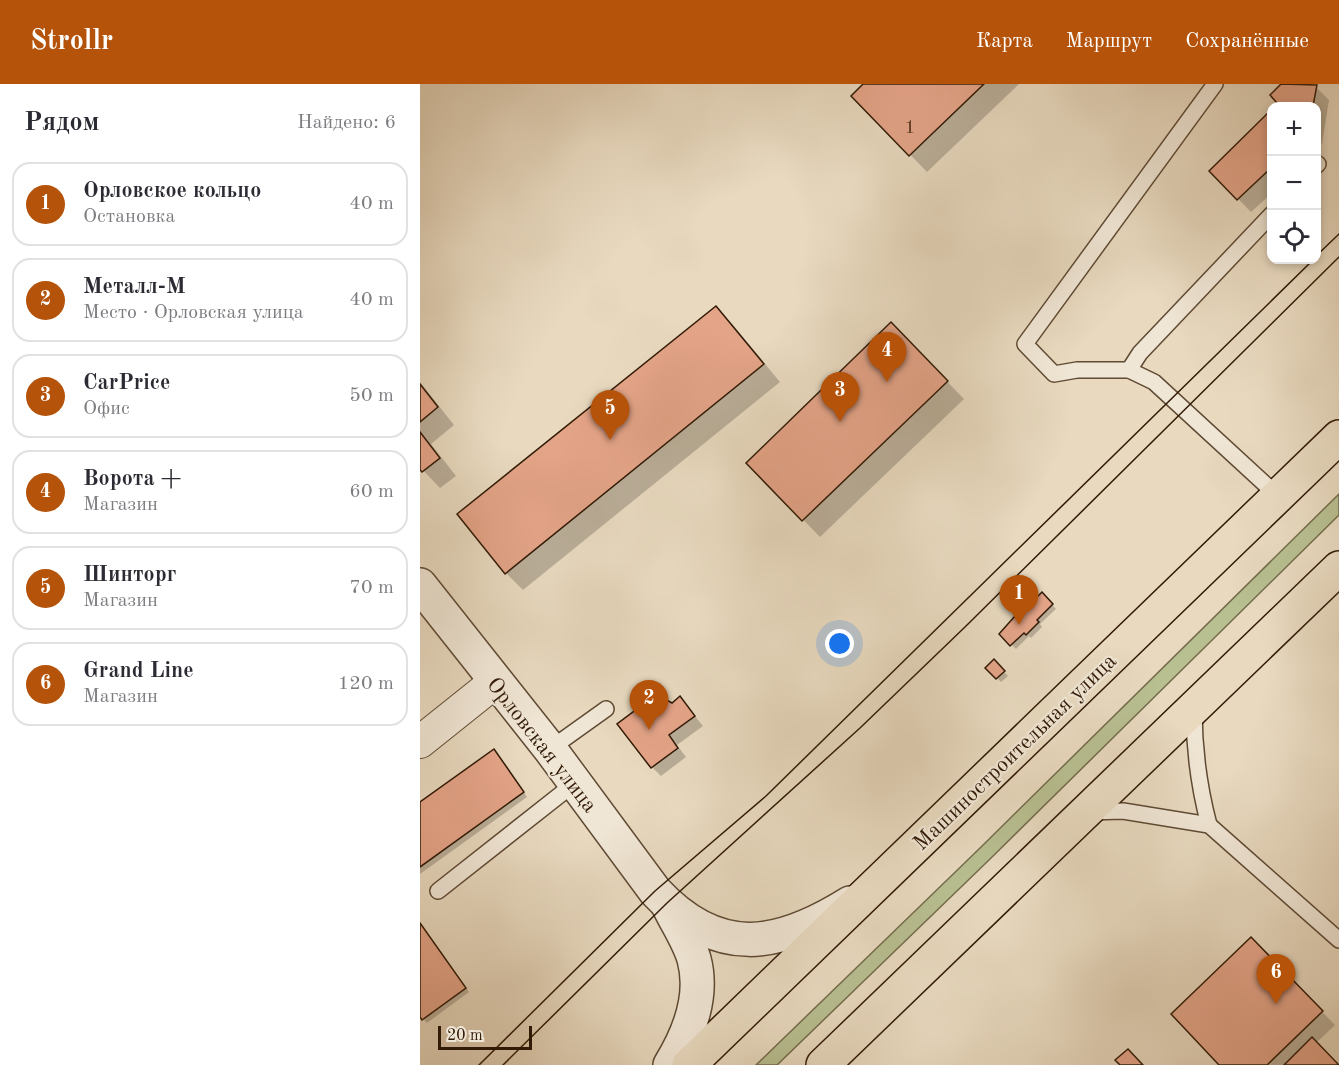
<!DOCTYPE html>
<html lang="ru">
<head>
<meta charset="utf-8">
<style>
  body { margin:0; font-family:"Old Standard TT",serif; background:#f7f7f7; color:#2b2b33 }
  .controls { position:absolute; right:18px; top:18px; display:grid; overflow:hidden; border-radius:12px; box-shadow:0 3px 9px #0003 }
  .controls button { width:54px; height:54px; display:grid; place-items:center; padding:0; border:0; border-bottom:2px solid #e1e1e2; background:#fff; color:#2b2b33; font:30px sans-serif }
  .scale { position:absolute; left:18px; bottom:15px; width:94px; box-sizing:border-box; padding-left:6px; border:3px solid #311a06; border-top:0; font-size:16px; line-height:21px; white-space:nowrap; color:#311a06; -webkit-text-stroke:4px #f0e6d5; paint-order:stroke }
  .you { position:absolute; left:420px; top:560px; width:21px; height:21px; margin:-15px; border:4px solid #fff; border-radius:50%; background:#1a73e8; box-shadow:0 0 0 9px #1a73e833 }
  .badge { display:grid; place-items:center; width:39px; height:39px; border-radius:50%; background:#b45309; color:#fff; font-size:20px; font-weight:700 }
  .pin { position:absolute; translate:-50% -50px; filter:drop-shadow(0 2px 3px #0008) }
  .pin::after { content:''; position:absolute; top:32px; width:21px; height:18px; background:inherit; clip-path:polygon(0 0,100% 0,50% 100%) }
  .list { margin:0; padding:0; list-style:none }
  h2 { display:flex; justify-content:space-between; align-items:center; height:78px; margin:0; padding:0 24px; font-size:26px }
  h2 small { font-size:20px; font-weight:400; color:#7c7c81 }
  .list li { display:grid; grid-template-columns:39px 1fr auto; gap:18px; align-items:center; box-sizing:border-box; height:84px; margin:0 12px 12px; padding:0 12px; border:2px solid #e1e1e2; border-radius:18px }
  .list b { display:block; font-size:22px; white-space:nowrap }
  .list p { margin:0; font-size:20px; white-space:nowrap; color:#7c7c81 }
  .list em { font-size:20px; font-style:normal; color:#7c7c81 }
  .icon { flex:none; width:33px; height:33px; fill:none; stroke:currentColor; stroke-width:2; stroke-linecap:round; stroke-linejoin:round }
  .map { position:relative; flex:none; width:919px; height:981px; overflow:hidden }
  header { display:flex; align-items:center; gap:36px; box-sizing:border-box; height:84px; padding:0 30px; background:#b45309; color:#fff }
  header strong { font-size:28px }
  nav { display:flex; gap:33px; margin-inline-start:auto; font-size:21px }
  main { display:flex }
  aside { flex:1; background:#fff }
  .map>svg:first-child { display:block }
  .green { fill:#b8bf91; stroke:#746c4c; stroke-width:1.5 }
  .shadow { fill:#0003 }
  .building { fill:#e4a488; stroke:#311a06; stroke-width:1.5 }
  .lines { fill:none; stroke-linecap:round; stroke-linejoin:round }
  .service-casing { stroke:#5f4a34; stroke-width:18 }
  .minor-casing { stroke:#5f4a34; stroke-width:34 }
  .tertiary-casing { stroke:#5f4a34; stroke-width:36 }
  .primary-casing { stroke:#311a06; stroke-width:36 }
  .service { stroke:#f0e6d5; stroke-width:15 }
  .minor { stroke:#f0e6d5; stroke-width:32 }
  .tertiary { stroke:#f0e6d5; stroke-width:33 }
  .primary { stroke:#e8d9bf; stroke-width:33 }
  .tram { stroke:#311a06; stroke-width:1.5 }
  .labels { text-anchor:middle; stroke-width:4.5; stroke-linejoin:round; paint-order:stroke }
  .number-label { font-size:20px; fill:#5e3c26 }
  .street-label { font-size:22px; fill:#311a06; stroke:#f0e6d5 }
</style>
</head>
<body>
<header>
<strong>Strollr</strong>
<nav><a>Карта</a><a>Маршрут</a><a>Сохранённые</a></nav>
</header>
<main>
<aside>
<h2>Рядом<small>Найдено: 6</small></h2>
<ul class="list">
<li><span class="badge">1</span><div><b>Орловское кольцо</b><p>Остановка</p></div><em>40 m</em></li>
<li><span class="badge">2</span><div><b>Металл-М</b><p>Место · Орловская улица</p></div><em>40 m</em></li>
<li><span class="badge">3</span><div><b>CarPrice</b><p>Офис</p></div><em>50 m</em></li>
<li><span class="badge">4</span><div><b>Ворота +</b><p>Магазин</p></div><em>60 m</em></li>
<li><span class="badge">5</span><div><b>Шинторг</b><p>Магазин</p></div><em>70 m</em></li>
<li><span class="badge">6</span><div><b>Grand Line</b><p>Магазин</p></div><em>120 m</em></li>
</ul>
</aside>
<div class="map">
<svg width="919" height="981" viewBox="0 0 919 981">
  <rect width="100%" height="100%" fill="#e8d9bf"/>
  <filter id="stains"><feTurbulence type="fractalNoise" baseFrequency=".00333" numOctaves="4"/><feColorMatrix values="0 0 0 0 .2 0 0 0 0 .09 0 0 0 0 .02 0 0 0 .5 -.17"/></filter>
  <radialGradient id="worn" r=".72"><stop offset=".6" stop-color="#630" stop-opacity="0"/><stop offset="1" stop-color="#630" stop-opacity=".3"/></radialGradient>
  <!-- green -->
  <polygon class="green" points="919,410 919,431 569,776 357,981 336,981 558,766"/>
  <!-- shadow -->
  <g class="shadow">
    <polygon points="446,0 599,0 507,88 433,12"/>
    <polygon points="864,0 896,3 909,16 902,60 896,66 896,22 856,22 860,19 852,11"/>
    <polygon points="852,27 852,109 831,128 791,87"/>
    <polygon points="296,224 313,241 360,298 103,506 86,489"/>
    <polygon points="488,257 544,315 400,453 328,379"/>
    <polygon points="0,298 34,341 11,360 36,392 20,404 0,383"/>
    <polygon points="622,510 636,525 620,540 622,543 611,554 609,552 596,565 581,550"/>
    <polygon points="574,577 588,592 581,598 567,584"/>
    <polygon points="260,614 283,642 257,661 266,673 241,692 232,683 252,621"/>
    <polygon points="78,671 107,713 0,790 0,720"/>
    <polygon points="0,839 49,908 7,939 0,931"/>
    <polygon points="831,855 915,941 896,959 918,981 801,981"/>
  </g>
  <!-- building -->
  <g class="building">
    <polygon points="443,0 564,0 489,72 431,12"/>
    <polygon points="861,0 897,1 893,22 854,22 857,19 850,11"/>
    <polygon points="852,25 852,83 817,116 789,87"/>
    <polygon points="296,222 344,280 85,490 37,430"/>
    <polygon points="471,238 528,297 382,437 326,379"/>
    <polygon points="0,300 18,323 0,338"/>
    <polygon points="0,348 20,374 2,388 0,386"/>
    <polygon points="622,508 633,520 617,536 619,538 606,551 604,549 590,562 579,550 604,522 606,524"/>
    <polygon points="574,575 585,587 576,595 565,584"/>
    <polygon points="260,612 275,632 249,651 258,664 231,684 197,640 225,619 245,615 252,619"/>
    <polygon points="74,665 104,708 0,783 0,718"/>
    <polygon points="0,839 46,904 2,936 0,933"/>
    <polygon points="831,853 903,927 847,981 799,981 751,930"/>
    <polygon points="892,953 919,981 864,981"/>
    <polygon points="708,965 723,981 700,981 695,976"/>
  </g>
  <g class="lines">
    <!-- service casing -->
    <g class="service-casing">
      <g id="service">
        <polyline points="795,0 605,260 634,290 657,286 709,286 734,298 858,412"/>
        <polyline points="896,82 898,80"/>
        <polyline points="709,286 720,269 852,130"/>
        <path d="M774 626C774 665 779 703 789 741"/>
        <polyline points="130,665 186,625"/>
        <polyline points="669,728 703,727 789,741 919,856"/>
        <polyline points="18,807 155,699"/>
      </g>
    </g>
    <!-- minor casing -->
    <g class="minor-casing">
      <polyline id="minor" points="0,658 75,598"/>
    </g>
    <!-- tertiary casing -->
    <g class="tertiary-casing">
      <g id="tertiary">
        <path d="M0 501 130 665 235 807C298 875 358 864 430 819"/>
        <path d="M248 821C256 838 269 857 274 875 284 912 269 950 250 981"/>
      </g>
    </g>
    <!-- primary casing -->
    <g class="primary-casing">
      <g id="primary">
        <polyline points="269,981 919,353"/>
        <polyline points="403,981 919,484"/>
      </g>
    </g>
    <!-- service -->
    <use href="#service" class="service"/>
    <!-- minor -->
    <use href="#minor" class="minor"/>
    <!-- tertiary -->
    <use href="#tertiary" class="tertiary"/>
    <!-- primary -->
    <use href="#primary" class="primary"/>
    <!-- tram -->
    <g class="tram">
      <polyline points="896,172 919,150"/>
      <polyline points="59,981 235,807 346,712 893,176"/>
      <polyline points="83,981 247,819 440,644 545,543 919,173"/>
    </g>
  </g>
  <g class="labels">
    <!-- number labels -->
    <g class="number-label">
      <text x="490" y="49">1</text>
    </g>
    <!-- street labels -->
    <g class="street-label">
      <text transform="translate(123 660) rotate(52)" y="8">Орловская улица</text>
      <text transform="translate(594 667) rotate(-44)" y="8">Машиностроительная улица</text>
    </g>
  </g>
  <rect width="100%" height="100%" filter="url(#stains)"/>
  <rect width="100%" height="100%" fill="url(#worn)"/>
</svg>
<div class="controls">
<button>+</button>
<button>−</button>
<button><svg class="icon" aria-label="locate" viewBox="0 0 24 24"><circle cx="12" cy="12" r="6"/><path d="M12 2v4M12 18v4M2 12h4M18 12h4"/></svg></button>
</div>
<div class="scale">20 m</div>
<div class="you"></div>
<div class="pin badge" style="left:599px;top:541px">1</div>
<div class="pin badge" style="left:229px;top:646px">2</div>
<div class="pin badge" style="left:420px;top:338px">3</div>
<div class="pin badge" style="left:467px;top:298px">4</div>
<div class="pin badge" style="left:190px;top:356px">5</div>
<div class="pin badge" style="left:856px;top:920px">6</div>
</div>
</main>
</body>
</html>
